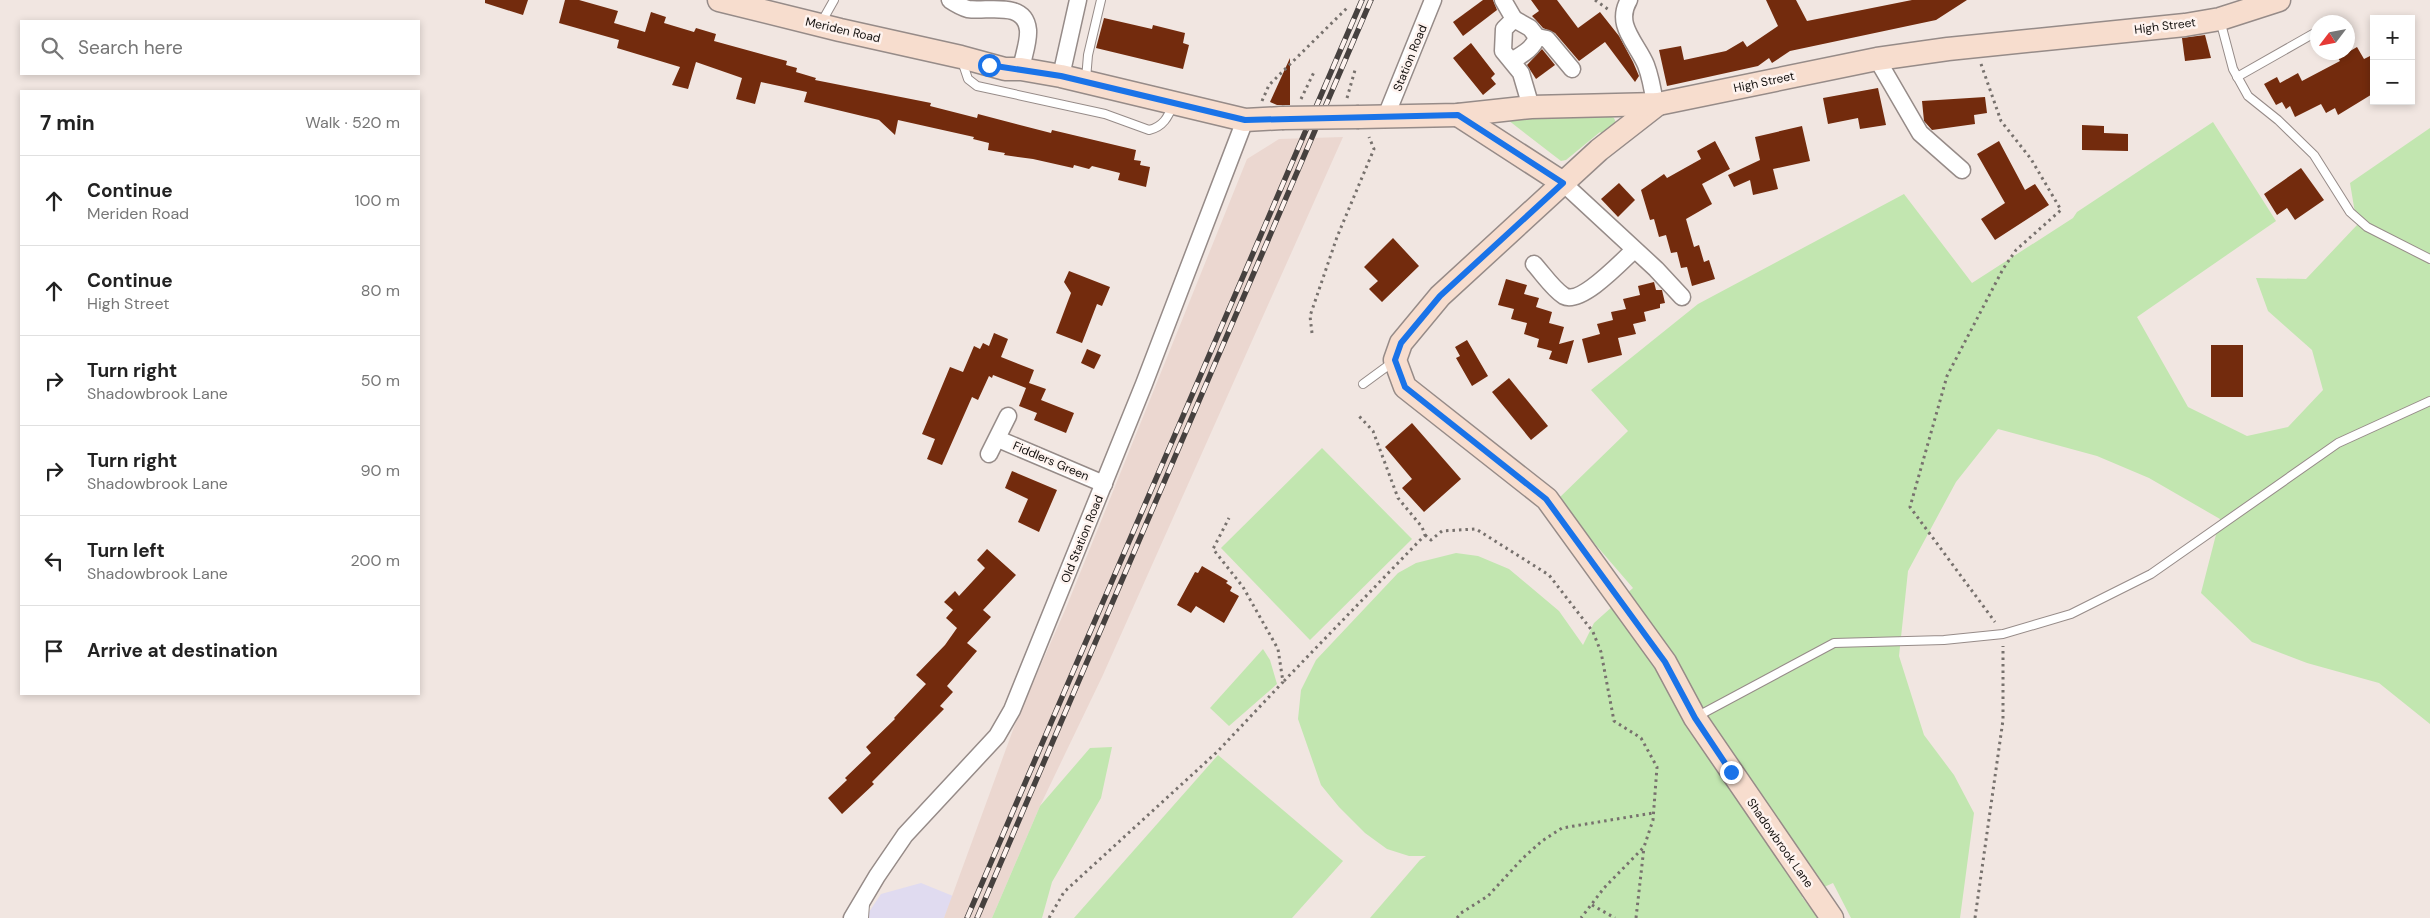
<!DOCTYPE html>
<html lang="en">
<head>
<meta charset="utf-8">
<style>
  body { margin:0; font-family:"DM Sans",sans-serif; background:#f6f6f6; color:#222 }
  .controls { position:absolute; right:15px; top:15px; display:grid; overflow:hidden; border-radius:0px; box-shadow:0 2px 8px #0003 }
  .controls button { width:45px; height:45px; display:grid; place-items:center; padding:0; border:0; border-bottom:1px solid #e0e0e0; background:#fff; color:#222; font:25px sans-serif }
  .compass { position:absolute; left:2310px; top:15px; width:45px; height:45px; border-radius:50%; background:#fff; box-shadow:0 2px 8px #0003; rotate:238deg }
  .stop { position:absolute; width:15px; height:15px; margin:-11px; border:4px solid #1a73e8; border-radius:50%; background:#fff }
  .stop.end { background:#1a73e8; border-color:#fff; box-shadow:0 1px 5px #0008 }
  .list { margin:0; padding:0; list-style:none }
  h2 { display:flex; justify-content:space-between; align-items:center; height:65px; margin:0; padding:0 20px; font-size:21px }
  h2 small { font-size:16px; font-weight:400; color:#767676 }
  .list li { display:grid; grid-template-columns:32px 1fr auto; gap:15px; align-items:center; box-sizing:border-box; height:90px; padding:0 20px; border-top:1px solid #e0e0e0 }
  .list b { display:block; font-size:19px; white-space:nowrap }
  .list p { margin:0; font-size:16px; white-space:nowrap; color:#767676 }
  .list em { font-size:16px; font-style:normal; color:#767676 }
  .icon { flex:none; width:28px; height:28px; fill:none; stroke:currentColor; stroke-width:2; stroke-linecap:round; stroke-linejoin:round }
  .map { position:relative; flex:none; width:2430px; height:918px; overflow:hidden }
  .search { position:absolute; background:#fff; box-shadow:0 2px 8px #0003; left:20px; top:20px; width:400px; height:55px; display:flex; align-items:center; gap:12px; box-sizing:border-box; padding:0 18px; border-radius:0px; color:#767676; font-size:19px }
  .panel { position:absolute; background:#fff; box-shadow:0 2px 8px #0003; left:20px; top:90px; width:400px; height:605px; border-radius:0px }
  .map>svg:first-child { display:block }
  .industrial { fill:#e0dbf0 }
  .built { fill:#ebd7d0 }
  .green { fill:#c2e6b0 }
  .building { fill:#732b0d }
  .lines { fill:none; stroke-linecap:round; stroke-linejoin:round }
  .lane-casing { stroke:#968b88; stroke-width:10 }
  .street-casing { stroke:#968b88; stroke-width:19 }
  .secondary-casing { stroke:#968b88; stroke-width:25 }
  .path { stroke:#77716d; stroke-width:3; stroke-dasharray:2.5 4; stroke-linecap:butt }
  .lane { stroke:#fff; stroke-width:8 }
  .street { stroke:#fff; stroke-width:16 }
  .secondary { stroke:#f7ddce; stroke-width:22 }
  .rail-casing { stroke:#46413f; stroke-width:5.5 }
  .rail { stroke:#fef3ef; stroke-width:4; stroke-dasharray:11; stroke-linecap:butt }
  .secondary-bridge-casing { stroke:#968b88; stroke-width:25; stroke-linecap:butt }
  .secondary-bridge { stroke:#f7ddce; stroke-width:22 }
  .route { stroke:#1a73e8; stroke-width:6 }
  .labels { text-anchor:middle; stroke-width:5; stroke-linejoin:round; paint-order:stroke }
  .street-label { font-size:12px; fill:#13100e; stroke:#fef3ef }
</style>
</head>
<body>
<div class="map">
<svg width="2430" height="918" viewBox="0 0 2430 918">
  <rect width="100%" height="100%" fill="#f1e6e1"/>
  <!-- industrial -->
  <polygon class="industrial" points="921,883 953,896 944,918 865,918 881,894"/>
  <!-- built -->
  <polygon class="built" points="1343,137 1102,677 1040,806 992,918 944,918 1017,719 1066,608 1247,159 1279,139"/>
  <!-- green -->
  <g class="green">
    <polygon points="1610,116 1614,118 1616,123 1604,136 1600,132 1566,160 1561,161 1508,120"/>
    <polygon points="2213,122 2276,221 2137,317 2188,407 2247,436 2288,427 2323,390 2312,350 2268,311 2256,278 2306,279 2357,225 2350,183 2430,128 2430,724 2379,683 2307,663 2252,642 2201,593 2220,519 2149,478 2097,456 1998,429 1956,482 1908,571 1899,656 1924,735 1954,775 1974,813 1960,918 1851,918 1833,883 1802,897 1818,918 1370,918 1420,860 1426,856 1409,856 1387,849 1365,833 1339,807 1321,785 1298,719 1301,690 1316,660 1398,573 1416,563 1456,553 1478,556 1509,569 1559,611 1583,645 1594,623 1633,588 1557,500 1628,431 1591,390 1698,304 1904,194 1972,283 2073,218 2077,212"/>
    <polygon points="1322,448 1412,539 1310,640 1221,548"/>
    <polygon points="1263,649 1270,660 1277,684 1229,726 1210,708"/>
    <polygon points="1112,747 1101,798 1052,882 1042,918 992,918 1040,806 1090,748"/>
    <polygon points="1218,755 1343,861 1292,918 1074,918"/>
  </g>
  <!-- building -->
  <g class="building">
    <polygon points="485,0 528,0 523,15 485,3"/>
    <polygon points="565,0 579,0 618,11 614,23 645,32 651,12 666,17 664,23 694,32 696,28 716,34 714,41 787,61 786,65 797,68 796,72 816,78 815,80 931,103 930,106 977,118 978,114 1051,133 1052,130 1136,150 1134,160 1141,161 1140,165 1150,167 1146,187 1118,180 1120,173 1092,166 1089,169 1074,165 1073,168 1033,159 1004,155 1005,153 988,150 989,143 973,139 974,137 898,120 895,135 879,120 804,102 807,92 761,82 755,104 736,99 742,78 696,62 688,89 672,85 680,67 617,48 619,40 559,23"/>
    <polygon points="1483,0 1493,0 1497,10 1463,36 1453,22"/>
    <polygon points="1531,0 1557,0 1578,28 1600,12 1619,36 1633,62 1639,76 1635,82 1605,42 1579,61 1555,33 1543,28 1535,19 1532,16 1539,11"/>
    <polygon points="1766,0 1796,0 1807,21 1912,0 1967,0 1936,20 1790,51 1772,63 1769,58 1758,66 1667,86 1659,50 1681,46 1684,60 1726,51 1743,41 1747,47 1778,26"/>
    <polygon points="1104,18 1152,29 1153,25 1185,33 1183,43 1189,45 1183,69 1096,48"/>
    <polygon points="2205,35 2211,58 2185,61 2182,38"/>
    <polygon points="1471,43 1495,74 1491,78 1496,84 1483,95 1453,58"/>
    <polygon points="2357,47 2364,59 2374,54 2374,93 2338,115 2335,108 2326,113 2321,104 2295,117 2290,106 2286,109 2282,102 2276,105 2264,84 2277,77 2280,83 2298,73 2302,81 2340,61 2338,58"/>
    <polygon points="1542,49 1555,65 1536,79 1527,65"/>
    <polygon points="1290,58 1290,105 1277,105 1270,102"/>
    <polygon points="1878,88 1886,125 1860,129 1858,118 1828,124 1823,98"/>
    <polygon points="1985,97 1987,113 1974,115 1975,124 1932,130 1924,121 1922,101"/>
    <polygon points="2082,125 2104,126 2104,133 2128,134 2128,151 2082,150"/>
    <polygon points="1802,126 1810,161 1773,169 1778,189 1753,195 1750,180 1734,187 1728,175 1760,160 1755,137"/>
    <polygon points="1715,141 1730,169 1702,184 1712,204 1686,219 1694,247 1699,245 1704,262 1709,260 1715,279 1692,286 1687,267 1681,268 1677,252 1671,253 1666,235 1659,237 1654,219 1650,220 1641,190 1664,174 1667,178 1701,159 1697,151"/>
    <polygon points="1999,141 2025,190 2035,184 2049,205 1995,240 1981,219 2005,203 1977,154"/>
    <polygon points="2301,168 2324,200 2295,220 2287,208 2277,215 2264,194"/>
    <polygon points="1619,183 1635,200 1618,217 1601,199"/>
    <polygon points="1393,238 1419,266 1382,302 1369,289 1378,281 1364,267"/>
    <polygon points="1069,271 1110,287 1102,306 1097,304 1082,343 1056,333 1071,293 1064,282"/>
    <polygon points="1506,279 1527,285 1524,294 1539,298 1536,307 1552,312 1549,323 1564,327 1559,344 1574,340 1567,364 1549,359 1552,351 1537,347 1539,339 1524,334 1527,323 1511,319 1514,309 1498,305"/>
    <polygon points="1654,282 1656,290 1662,290 1665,303 1660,304 1660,308 1644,312 1646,321 1633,324 1636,334 1618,338 1622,355 1588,363 1582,339 1600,334 1597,324 1613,320 1611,312 1626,309 1623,299 1640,295 1638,286"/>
    <polygon points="994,333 1008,339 1001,357 1034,370 1029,383 1046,389 1041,400 1074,413 1066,433 1034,420 1037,413 1019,406 1026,388 993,375 992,378 989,376 978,400 972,397 942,465 927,459 935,439 922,434 950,367 963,372 974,346 980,349 983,343 989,346"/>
    <polygon points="1467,340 1488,376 1472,386 1456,358 1460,356 1455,347"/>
    <rect x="2211" y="345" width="32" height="52"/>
    <polygon points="1087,349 1101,355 1094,369 1081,363"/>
    <polygon points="1509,378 1548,426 1531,440 1492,392"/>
    <polygon points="1412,423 1461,479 1424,512 1402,488 1412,479 1385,447"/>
    <polygon points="1012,471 1057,490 1039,532 1018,522 1028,499 1005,488"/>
    <polygon points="987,549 1016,575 983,610 991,617 967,643 977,651 947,686 953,692 940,706 944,709 872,782 874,784 842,814 828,798 847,780 845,778 871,753 866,747 895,719 894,718 926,684 916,675 945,645 957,628 946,618 953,610 944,602 955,591 959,596 985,568 977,560"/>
    <polygon points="1202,566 1228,581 1226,583 1232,587 1230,591 1239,596 1224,623 1196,606 1191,613 1177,605 1195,572 1198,573"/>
  </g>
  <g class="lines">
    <!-- lane casing -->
    <g class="lane-casing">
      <g id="lane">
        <polyline points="2220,20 2233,69 2248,96 2278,120 2314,155 2350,212 2367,227 2430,259"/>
        <polyline points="821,23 834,0"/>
        <path d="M962 61 968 79 977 86 1105 114 1149 130C1163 127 1168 117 1173 105"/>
        <polyline points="2237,77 2318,31"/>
        <polyline points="1086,79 1088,55 1101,0"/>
        <polyline points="1363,384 1393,362"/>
        <polyline points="1696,717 1834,643 1944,640 2003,634 2071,614 2151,574 2338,443 2430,401"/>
        <polyline points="864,918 865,904"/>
      </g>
    </g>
    <!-- street casing -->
    <g class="street-casing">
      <g id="street">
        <path d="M950 0C956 4 961 7 968 9 987 12 1025 0 1028 30 1029 42 1023 57 1021 69"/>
        <polyline points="1503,0 1514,19"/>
        <path d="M1629 0C1614 25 1637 43 1646 65 1651 78 1653 91 1655 104"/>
        <polyline points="1877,59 1920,133 1962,170"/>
        <path d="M1513 60C1523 54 1533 49 1537 37"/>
        <polyline points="1061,76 1078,0"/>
        <polyline points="1531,107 1521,73 1503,51 1504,29 1514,19 1530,28 1537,37 1547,39 1572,69"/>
        <polyline points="1386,116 1433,0"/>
        <polyline points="1563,183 1656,269 1682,297"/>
        <path d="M1534 264C1543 274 1553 289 1564 296 1581 305 1622 261 1634 250"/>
        <polyline points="998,439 1104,484"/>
        <polyline points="989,454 1008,416"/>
        <polyline points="852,918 877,876 905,835 997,736 1012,710 1144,384 1245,120"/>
      </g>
    </g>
    <!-- secondary casing -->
    <g class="secondary-casing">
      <g id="secondary">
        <polyline points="719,0 840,30 961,57 1005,69 1021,69 1061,76 1245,120 1282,118"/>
        <polyline points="1658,104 1599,150 1440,296 1401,343 1395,360 1405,387 1547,499 1665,662 1695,718 1832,918"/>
        <polyline points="1458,115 1563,183"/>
        <polyline points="1359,117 1458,115 1531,107 1658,104 1877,59 1948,49 2185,25 2220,19 2279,0"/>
      </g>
    </g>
    <!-- path -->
    <g class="path">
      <polyline points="1595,0 1609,10"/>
      <polyline points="1981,64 2001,121 2031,159 2061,210 2016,250 2003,269 1947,376 1910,507 1995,622"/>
      <polyline points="1347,98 1355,70"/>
      <polyline points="1301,99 1315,70"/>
      <polyline points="1262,101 1269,85 1349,6"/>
      <polyline points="1312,333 1310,316 1337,237 1374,149 1369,137"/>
      <polyline points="1425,535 1431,540 1442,531 1476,529 1549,575 1593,632 1601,652 1614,721 1641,738 1657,767 1653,820 1644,847 1604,888 1581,918"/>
      <polyline points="1284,681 1425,535 1422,527 1398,498 1373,431 1358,415"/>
      <polyline points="1592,905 1615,918"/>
      <polyline points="1049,918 1064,892 1218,751 1283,682 1278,649 1243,587 1213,549 1229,518"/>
      <polyline points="1457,918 1461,913 1488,896 1523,858 1542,841 1562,828 1653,813"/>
      <polyline points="1636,918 1644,847"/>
      <polyline points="1975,918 2003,720 2003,646"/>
    </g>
    <!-- lane -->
    <use href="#lane" class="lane"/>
    <!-- street -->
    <use href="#street" class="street"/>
    <!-- secondary -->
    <use href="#secondary" class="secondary"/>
    <!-- rail casing -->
    <g class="rail-casing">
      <g id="rail">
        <polyline points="967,918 1362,0"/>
        <polyline points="977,918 1371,0"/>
      </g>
    </g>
    <!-- rail -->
    <use href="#rail" class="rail"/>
    <!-- secondary-bridge casing -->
    <g class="secondary-bridge-casing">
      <polyline id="secondary-bridge" points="1282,118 1359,117"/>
    </g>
    <!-- secondary-bridge -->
    <use href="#secondary-bridge" class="secondary-bridge"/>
  </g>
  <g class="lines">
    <!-- route -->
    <polyline class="route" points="989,65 1061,76 1245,120 1458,115 1563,183 1440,296 1401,343 1395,360 1405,387 1546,499 1665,662 1695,718 1731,772"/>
  </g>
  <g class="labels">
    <!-- street labels -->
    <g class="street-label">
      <text transform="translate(2165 26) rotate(-7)" y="4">High Street</text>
      <text transform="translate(843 30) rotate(13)" y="4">Meriden Road</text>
      <text transform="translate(1410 58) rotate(-68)" y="4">Station Road</text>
      <text transform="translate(1764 82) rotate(-12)" y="4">High Street</text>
      <text transform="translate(1051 461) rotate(23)" y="4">Fiddlers Green</text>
      <text transform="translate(1082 539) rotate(-68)" y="4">Old Station Road</text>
      <text transform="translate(1780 843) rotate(55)" y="4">Shadowbrook Lane</text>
    </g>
  </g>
</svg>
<div class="controls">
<button>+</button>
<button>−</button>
</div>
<svg class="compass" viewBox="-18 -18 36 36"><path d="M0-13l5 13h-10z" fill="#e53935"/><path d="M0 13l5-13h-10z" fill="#767676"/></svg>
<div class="stop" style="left:989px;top:65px"></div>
<div class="stop end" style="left:1731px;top:772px"></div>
<div class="search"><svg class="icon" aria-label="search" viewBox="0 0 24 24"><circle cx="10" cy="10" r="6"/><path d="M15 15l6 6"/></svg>Search here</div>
<section class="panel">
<h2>7 min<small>Walk · 520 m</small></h2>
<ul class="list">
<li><svg class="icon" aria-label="ahead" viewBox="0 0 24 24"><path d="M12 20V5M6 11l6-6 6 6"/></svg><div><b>Continue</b><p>Meriden Road</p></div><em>100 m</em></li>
<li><svg class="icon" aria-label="ahead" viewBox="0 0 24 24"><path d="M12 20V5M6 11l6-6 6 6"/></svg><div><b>Continue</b><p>High Street</p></div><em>80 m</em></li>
<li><svg class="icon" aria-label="right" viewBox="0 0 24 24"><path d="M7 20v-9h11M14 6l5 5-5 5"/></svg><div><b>Turn right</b><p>Shadowbrook Lane</p></div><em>50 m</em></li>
<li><svg class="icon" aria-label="right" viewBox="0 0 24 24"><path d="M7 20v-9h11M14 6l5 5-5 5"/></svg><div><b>Turn right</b><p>Shadowbrook Lane</p></div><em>90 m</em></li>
<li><svg class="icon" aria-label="left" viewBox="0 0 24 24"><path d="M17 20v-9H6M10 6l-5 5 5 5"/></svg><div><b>Turn left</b><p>Shadowbrook Lane</p></div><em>200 m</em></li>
<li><svg class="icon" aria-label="arrive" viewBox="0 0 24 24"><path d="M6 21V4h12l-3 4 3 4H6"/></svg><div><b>Arrive at destination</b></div></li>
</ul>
</section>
</div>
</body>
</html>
